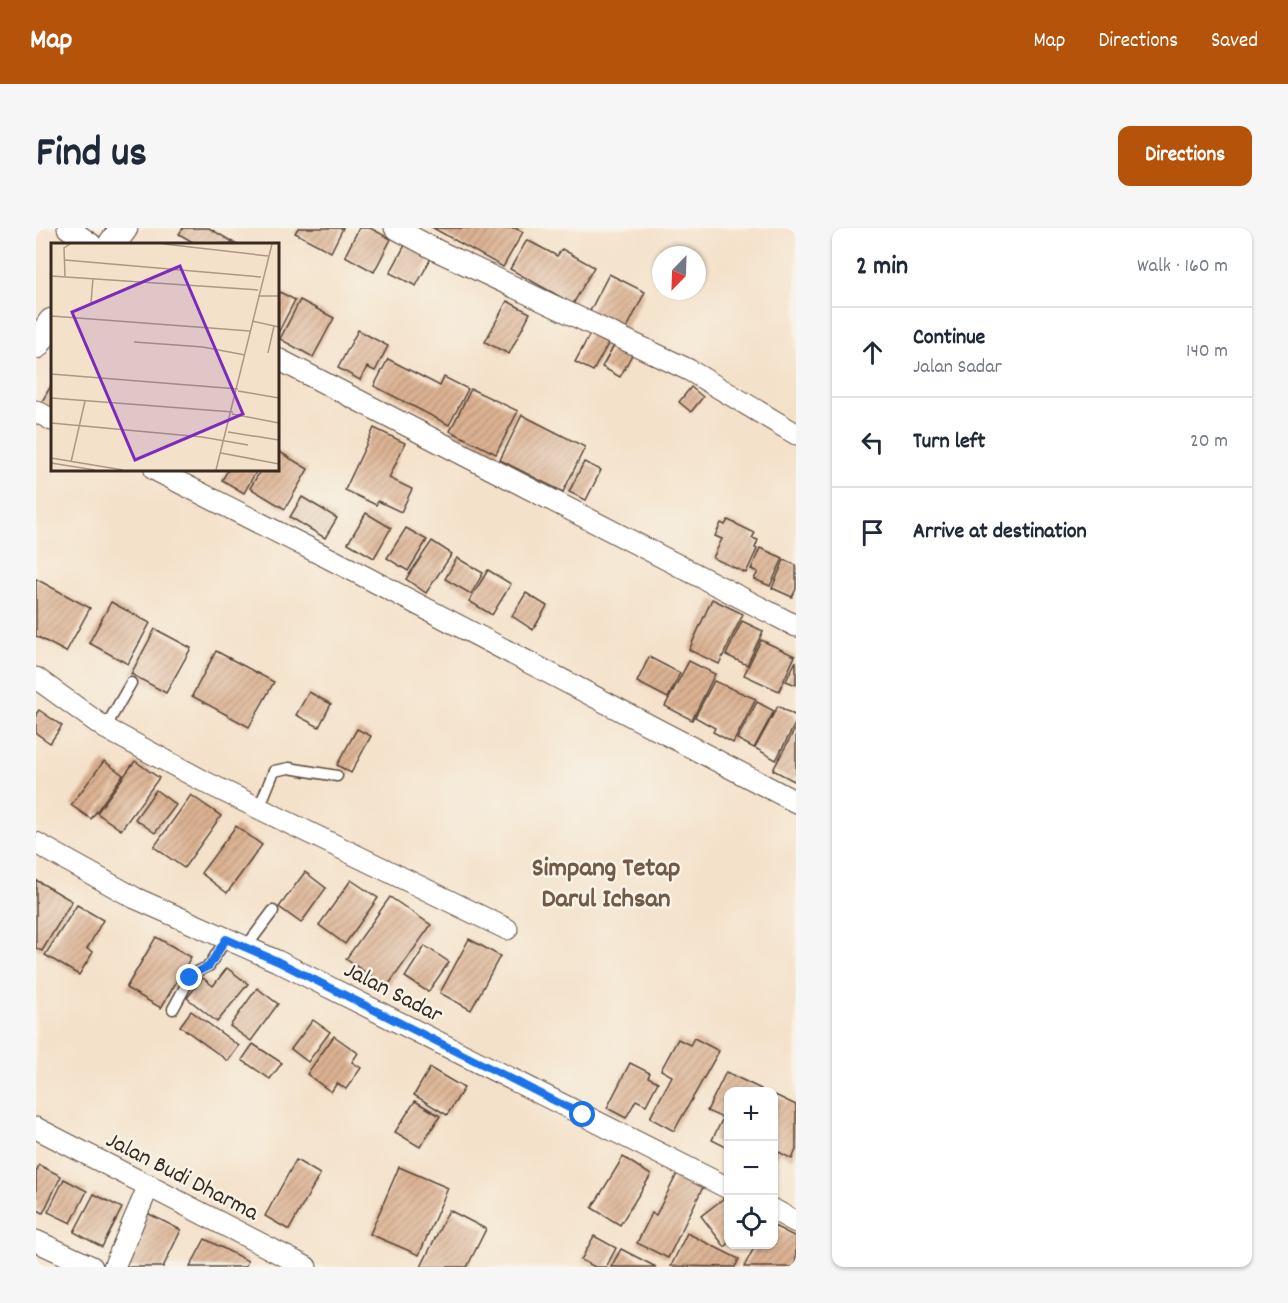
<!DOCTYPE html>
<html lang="en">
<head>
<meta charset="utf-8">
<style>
  body { margin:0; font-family:Dekko,sans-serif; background:#f6f6f7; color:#1f2937 }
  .controls { position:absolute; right:18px; bottom:18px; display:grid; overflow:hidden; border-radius:12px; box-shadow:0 2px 4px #0004 }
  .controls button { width:54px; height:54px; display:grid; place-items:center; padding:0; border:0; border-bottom:2px solid #e0e1e3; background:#fff; color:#1f2937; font:30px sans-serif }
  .compass { position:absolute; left:616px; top:18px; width:54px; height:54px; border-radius:50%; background:#fff; box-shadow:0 2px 4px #0004; rotate:203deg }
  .stop { position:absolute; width:18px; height:18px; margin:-14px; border:4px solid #1a73e8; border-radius:50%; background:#fff }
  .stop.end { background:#1a73e8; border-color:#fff; box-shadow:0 2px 6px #0008 }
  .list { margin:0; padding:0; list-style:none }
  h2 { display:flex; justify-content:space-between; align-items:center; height:78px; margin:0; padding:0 24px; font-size:26px }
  h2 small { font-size:20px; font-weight:400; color:#747a83 }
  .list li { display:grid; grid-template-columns:39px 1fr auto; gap:18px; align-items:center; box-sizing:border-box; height:90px; padding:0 24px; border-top:2px solid #e0e1e3 }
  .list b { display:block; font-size:22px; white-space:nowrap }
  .list p { margin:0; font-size:20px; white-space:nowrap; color:#747a83 }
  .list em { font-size:20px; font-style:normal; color:#747a83 }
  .icon { flex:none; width:33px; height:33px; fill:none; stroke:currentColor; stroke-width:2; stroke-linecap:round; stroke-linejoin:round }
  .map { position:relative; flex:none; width:760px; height:1039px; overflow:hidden; border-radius:12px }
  header { display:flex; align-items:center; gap:36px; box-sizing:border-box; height:84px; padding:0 30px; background:#b45309; color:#fff }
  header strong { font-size:28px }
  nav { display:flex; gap:33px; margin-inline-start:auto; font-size:21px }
  .intro { display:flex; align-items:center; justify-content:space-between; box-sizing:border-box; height:144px; padding:0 36px }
  h1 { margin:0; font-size:42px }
  .button { padding:15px 27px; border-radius:12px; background:#b45309; color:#fff; font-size:21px; font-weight:700 }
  main { display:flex; gap:36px; padding:0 36px }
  aside { flex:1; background:#fff; border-radius:12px; box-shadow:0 2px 4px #0004 }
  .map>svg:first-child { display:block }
  .building { fill:url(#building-hatch) }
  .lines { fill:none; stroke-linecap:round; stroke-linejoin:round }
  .service-casing { stroke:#574538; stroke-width:13 }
  .minor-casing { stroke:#574538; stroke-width:23 }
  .tertiary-casing { stroke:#574538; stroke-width:29 }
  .service { stroke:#fff; stroke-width:10 }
  .minor { stroke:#fff; stroke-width:21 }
  .tertiary { stroke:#fff; stroke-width:27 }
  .route { stroke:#1a73e8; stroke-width:8 }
  .labels { text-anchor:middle; stroke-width:5; stroke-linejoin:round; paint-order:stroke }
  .street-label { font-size:24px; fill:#3b2a1e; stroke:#f7f3e8 }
  .quarter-label { font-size:27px; font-weight:bold; fill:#735a47; stroke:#f7f3e8 }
  .inset-road { fill:none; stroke:#aa9885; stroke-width:1.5 }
  .view { fill:#7b2cbf; fill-opacity:0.15; stroke:#7b2cbf; stroke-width:3 }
  .inset-edge { fill:none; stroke:#3b2a1e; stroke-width:3 }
</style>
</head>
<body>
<header>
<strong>Map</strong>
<nav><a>Map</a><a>Directions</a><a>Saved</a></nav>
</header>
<div class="intro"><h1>Find us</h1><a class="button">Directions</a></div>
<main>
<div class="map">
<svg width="760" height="1039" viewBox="0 0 760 1039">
  <defs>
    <pattern id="building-hatch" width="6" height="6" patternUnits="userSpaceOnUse" patternTransform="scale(1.5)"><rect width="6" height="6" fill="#dcb293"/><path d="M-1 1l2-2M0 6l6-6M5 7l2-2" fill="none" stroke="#b49177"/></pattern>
  </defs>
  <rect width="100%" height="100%" fill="#f7f3e8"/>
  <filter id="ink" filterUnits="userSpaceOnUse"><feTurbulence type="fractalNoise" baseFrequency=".0167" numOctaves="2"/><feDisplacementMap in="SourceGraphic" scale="12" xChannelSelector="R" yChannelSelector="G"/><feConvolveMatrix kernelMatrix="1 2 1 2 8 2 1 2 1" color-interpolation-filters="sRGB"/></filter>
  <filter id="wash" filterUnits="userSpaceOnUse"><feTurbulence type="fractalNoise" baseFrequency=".008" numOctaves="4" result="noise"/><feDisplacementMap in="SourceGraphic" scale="24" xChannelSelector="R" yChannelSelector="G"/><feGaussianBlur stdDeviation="1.35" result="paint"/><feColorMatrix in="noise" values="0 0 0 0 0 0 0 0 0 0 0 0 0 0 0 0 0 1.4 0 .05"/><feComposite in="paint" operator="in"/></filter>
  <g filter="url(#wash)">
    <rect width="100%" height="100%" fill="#f4e1c9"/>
    <g id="blocks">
      <!-- building -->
      <g class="building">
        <polygon points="147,0 173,0 200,16 160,16 143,6"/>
        <polygon points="262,0 307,0 295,24 259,5"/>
        <polygon points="323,0 334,0 355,11 338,44 309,28"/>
        <polygon points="397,0 479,0 487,4 467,39"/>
        <polygon points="491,12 521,28 526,21 558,39 537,76 474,41"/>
        <polygon points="369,17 395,30 380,58 354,45"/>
        <polygon points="573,46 609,64 589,104 553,85"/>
        <polygon points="242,63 259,72 242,105"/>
        <polygon points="264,72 298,90 277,129 244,111"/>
        <polygon points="471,73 494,85 473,126 449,114"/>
        <polygon points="322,102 352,118 339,143 331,139 324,152 302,140"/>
        <polygon points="555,104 573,114 557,143 539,134"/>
        <polygon points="581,112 599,121 584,149 566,139"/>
        <polygon points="352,131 404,158 408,149 432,161 413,197 338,158"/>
        <polygon points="16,156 16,181 5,175"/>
        <polygon points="655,159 667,169 655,184 643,174"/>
        <polygon points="435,161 482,183 460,226 414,203"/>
        <polygon points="486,187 549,219 527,264 464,232"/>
        <polygon points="338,200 369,215 353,250 376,261 365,284 342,273 340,277 309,262"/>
        <polygon points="242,223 272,241 249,281 214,260 225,242 242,242"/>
        <polygon points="548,234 565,242 550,272 533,264"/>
        <polygon points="192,242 221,242 208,265 186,252"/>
        <polygon points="266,269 301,290 289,310 254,289"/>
        <polygon points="330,285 355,300 338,330 312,315"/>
        <polygon points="692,292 719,305 716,310 722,312 719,320 721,321 710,345 677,330 686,311 679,308 685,295 689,297"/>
        <polygon points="370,300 391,312 372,343 351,330"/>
        <polygon points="396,313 416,326 390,365 370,351"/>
        <polygon points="724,320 747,330 734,358 718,351 722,344 715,341"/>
        <polygon points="421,330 447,345 435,366 409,351"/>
        <polygon points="748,332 760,337 760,361 756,369 736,360"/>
        <polygon points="452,342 475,356 456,387 433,373"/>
        <polygon points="0,351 54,380 30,424 0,408"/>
        <polygon points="490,365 511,378 497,402 476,388"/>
        <polygon points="676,371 707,386 683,436 653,422"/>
        <polygon points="75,374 114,395 92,436 53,415"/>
        <polygon points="706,393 727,403 711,437 690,427"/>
        <polygon points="119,401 155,420 130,465 95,446"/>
        <polygon points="725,412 759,428 743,463 708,447"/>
        <polygon points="180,423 238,454 213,499 156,468"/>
        <polygon points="613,429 644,445 632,470 601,454"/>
        <polygon points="653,433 679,446 656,492 629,478"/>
        <polygon points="760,433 760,457 750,453"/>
        <polygon points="678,453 720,471 697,515 677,504 679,500 659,489"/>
        <polygon points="273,464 295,476 283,499 260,487"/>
        <polygon points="721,474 738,483 718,520 701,511"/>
        <polygon points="742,478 760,488 760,494 740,532 719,520"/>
        <polygon points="3,482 26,498 14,515 0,505 0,486"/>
        <polygon points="760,499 760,549 758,553 737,542"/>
        <polygon points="321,501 335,508 315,545 301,537"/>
        <polygon points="68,533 87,547 55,591 35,577"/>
        <polygon points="99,533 123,550 85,602 61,585"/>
        <polygon points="120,562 140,577 119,605 99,591"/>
        <polygon points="155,567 185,588 148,640 118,619"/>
        <polygon points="200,598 226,617 191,665 165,645"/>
        <polygon points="269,644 290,660 265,695 243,679"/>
        <polygon points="0,652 36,673 6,723 0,720"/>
        <polygon points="315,652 342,670 309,716 283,697"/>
        <polygon points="354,669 395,697 351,759 310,731"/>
        <polygon points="41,677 67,692 51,721 57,724 43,747 9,727"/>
        <polygon points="120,709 155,729 125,780 90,760"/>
        <polygon points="433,711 464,728 435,782 404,765"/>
        <polygon points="389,718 413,734 392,764 369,749"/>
        <polygon points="191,740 212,756 181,794 151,770 167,750 177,758"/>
        <polygon points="221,760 242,776 215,813 194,798"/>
        <polygon points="155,783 203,818 192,833 144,798"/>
        <polygon points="277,792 294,804 272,834 255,821"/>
        <polygon points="298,808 322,825 316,834 325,840 310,861 301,855 295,864 271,846"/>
        <polygon points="658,810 683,823 638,903 614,890 636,848 625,842 642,811 654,817"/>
        <polygon points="217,816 246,835 234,851 206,832"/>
        <polygon points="594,835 614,845 612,849 622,854 610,877 600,872 590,890 571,880"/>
        <polygon points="394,840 428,860 411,887 378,867"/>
        <polygon points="690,844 725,861 724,864 692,864 692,920 676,912 687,890 671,883"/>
        <polygon points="739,867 760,877 760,922 756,931 743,924 740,931 738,929 738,871"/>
        <polygon points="379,873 404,888 384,919 359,904"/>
        <polygon points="587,929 615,947 584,997 556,980"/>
        <polygon points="260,932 284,946 253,1002 229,988"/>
        <polygon points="3,937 25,948 7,985 0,981 0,944"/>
        <polygon points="363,939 412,960 383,1027 334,1006"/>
        <polygon points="641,946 667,959 632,1030 601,1015 616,985 620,987"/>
        <polygon points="28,951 51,963 35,995 12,984"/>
        <polygon points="58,966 86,980 66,1019 38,1004"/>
        <polygon points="692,967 692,1016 689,1019 665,988"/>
        <polygon points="413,982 450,1001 431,1039 385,1039"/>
        <polygon points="109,984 145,1002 127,1039 82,1039"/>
        <polygon points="738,998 760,1009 760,1039 708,1039 720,1016 738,1016"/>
        <polygon points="651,1005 703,1031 699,1039 635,1038"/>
        <polygon points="558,1008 580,1020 570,1039 559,1039 545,1032"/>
        <polygon points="169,1011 212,1033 209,1039 154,1039"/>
        <polygon points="585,1021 620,1039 575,1039"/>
      </g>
    </g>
  </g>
  <g filter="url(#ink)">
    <use href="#blocks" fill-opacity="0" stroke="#574538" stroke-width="1.5"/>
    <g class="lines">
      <!-- service casing -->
      <g class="service-casing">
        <g id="service">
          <polyline points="69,500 95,455"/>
          <polyline points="223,580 238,543 253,540 301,548"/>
          <polyline points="210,719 237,683"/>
          <polyline points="137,781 154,750 159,745 173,738 190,711"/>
        </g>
      </g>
      <!-- minor casing -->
      <g class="minor-casing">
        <g id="minor">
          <polyline points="32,0 55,16"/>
          <polyline points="359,0 402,23 653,142 760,206"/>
          <polyline points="242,131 760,398"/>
          <polyline points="0,183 16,192"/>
          <polyline points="119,242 318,343 760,574"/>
          <polyline points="0,450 69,500 171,555 471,701"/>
          <polyline points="0,615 99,670 241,733 692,960"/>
          <polyline points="0,900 270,1039"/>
          <polyline points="738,982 760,994"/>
          <polyline points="0,1013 56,1039"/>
          <polyline points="78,1039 113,957"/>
        </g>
      </g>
      <!-- tertiary casing -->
      <g class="tertiary-casing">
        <g id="tertiary">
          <polyline points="76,16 88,0"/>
          <polyline points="0,117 16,94"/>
        </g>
      </g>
      <!-- service -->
      <use href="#service" class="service"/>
      <!-- minor -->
      <use href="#minor" class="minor"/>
      <!-- tertiary -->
      <use href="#tertiary" class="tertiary"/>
    </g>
  </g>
  <g class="lines" filter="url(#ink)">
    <!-- route -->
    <polyline class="route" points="154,750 159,745 173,738 190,711 241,733 547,887"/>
  </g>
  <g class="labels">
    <!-- street labels -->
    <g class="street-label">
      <text transform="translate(358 763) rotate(27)" y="8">Jalan Sadar</text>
      <text transform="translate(147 947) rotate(27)" y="8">Jalan Budi Dharma</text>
    </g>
    <!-- quarter labels -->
    <g class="quarter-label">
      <text x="570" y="647">Simpang Tetap<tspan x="570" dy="31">Darul Ichsan</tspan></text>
    </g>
  </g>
  <!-- overview -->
  <g transform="translate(15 15)">
    <rect width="228" height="228" fill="#f4e1c9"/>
    <path class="inset-road" d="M113 1 217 13M14 17 210 34M0 33 207 47M14 33 13 5 19 1M207 53H228M40 60 42 35M0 73 199 88M201 78 228 84M83 99 152 104 194 112M217 110 223 83M0 131 187 146M187 148 228 155M0 155 182 169M181 171 228 180M0 180 151 194 197 202M177 189 228 197M170 210 228 221M0 215 72 227M20 219 34 158M0 220 44 227M165 227 221 1"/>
    <path class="view" d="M129 23 192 171 84 217 21 69Z"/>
    <rect width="228" height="228" class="inset-edge"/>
  </g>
</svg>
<div class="controls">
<button>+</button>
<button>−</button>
<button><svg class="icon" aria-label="locate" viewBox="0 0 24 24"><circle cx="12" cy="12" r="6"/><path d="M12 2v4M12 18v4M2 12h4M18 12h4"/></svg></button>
</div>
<svg class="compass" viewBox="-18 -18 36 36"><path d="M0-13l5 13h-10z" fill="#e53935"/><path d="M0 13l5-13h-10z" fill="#747a83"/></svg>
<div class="stop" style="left:547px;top:887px"></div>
<div class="stop end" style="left:154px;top:750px"></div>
</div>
<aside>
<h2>2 min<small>Walk · 160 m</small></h2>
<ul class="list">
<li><svg class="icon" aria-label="ahead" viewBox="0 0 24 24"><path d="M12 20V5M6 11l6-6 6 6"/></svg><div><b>Continue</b><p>Jalan Sadar</p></div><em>140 m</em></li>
<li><svg class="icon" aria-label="left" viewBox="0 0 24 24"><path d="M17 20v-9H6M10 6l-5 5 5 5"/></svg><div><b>Turn left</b></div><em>20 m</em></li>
<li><svg class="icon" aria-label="arrive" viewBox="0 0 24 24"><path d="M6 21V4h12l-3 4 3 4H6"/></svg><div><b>Arrive at destination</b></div></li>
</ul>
</aside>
</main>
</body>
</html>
